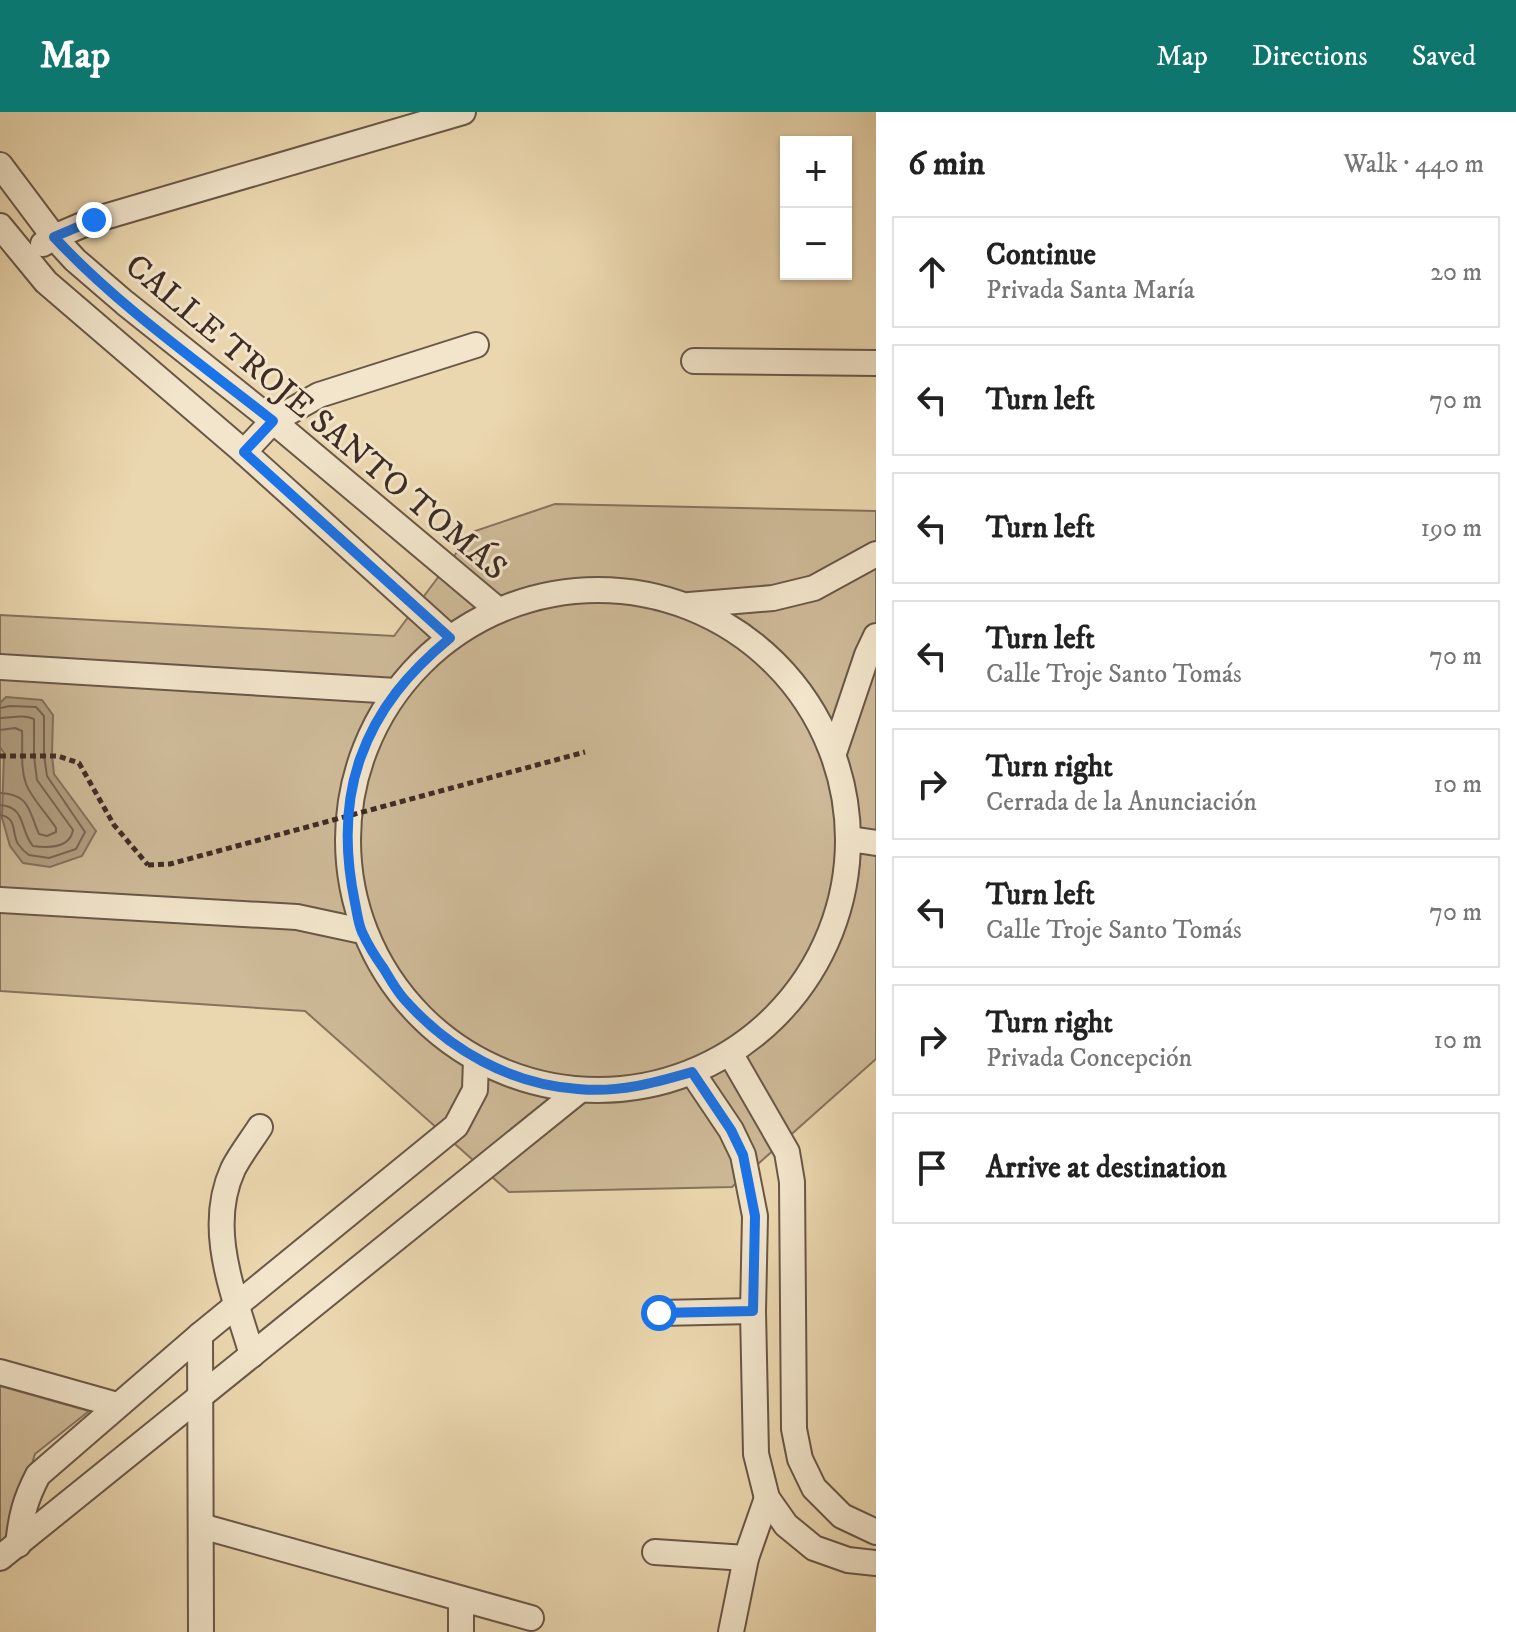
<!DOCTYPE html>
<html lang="en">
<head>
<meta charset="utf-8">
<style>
  body { margin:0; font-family:"IM FELL DW Pica",serif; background:#f2f2f2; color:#222 }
  .controls { position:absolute; right:24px; top:24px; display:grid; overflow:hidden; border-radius:0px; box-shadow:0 2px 6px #0004 }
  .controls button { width:72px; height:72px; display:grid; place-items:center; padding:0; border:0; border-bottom:2px solid #e0e0e0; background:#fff; color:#222; font:40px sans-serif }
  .stop { position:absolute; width:24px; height:24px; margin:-18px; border:6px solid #1a73e8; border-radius:50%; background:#fff }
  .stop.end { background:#1a73e8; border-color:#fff; box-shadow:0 2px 8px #0008 }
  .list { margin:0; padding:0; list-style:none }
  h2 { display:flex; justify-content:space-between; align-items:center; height:104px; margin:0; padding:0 32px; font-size:34px }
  h2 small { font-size:26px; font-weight:400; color:#767676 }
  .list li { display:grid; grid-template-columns:52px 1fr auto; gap:24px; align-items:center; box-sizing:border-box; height:112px; margin:0 16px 16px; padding:0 16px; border:2px solid #e0e0e0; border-radius:0px }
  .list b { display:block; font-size:30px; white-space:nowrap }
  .list p { margin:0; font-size:26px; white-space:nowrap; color:#767676 }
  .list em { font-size:26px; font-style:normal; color:#767676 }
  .icon { flex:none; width:44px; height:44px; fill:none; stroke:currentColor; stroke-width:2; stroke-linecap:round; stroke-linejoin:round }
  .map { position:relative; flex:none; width:876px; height:1520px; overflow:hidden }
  header { display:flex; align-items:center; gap:48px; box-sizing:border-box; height:112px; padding:0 40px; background:#0f766e; color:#fff }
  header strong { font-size:38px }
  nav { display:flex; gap:44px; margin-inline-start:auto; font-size:28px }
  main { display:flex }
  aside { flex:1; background:#fff }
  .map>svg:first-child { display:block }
  .green { fill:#ceba98; stroke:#86735e; stroke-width:2 }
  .water { fill:#b09d80; stroke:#82705c; stroke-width:2 }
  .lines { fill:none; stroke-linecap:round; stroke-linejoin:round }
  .shore { stroke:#776452; stroke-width:2 }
  .minor-casing { stroke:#695748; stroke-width:28 }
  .path { stroke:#3e2c25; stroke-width:5; stroke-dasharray:6 4; stroke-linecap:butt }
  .minor { stroke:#f2e5cb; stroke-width:24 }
  .path-bridge { stroke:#3e2c25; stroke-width:5; stroke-dasharray:6 4; stroke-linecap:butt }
  .route { stroke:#1a73e8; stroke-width:10 }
  .labels { text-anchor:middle; stroke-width:6; stroke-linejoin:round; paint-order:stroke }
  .street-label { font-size:34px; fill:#3e2c25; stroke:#f2e5cb }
</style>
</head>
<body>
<header>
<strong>Map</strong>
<nav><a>Map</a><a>Directions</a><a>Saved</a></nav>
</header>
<main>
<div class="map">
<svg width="876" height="1520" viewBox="0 0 876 1520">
  <rect width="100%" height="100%" fill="#ebd7af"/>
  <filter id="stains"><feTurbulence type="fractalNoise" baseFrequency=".0025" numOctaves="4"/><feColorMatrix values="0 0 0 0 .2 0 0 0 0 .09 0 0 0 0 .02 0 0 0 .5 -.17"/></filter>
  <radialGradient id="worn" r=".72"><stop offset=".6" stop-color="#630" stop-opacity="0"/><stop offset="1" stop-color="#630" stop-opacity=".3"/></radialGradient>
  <!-- green -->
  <g class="green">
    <polygon points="555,392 876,399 876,947 732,1075 509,1080 305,899 0,879 0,503 394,524 472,420"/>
    <polygon points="0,1274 89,1299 35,1342 9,1426 0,1432"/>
  </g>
  <!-- water -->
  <polygon class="water" points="6,585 42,588 53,603 52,643 54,662 96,719 82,744 50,755 23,751 10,734 2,706 4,641 0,635 0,591"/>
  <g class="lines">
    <!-- shore -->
    <g class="shore">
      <path d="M0 596 10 594 36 595 44 604V643L47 664 85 720 76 737 49 746 29 743C26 741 21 736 18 732 11 720 18 706 0 703"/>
      <path d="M0 606C11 606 23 602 34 607V644L37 668 73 718C70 736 48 736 33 734 19 718 27 695 0 693"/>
      <path d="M0 618 15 616 22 619C23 636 20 655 26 672 32 687 47 702 56 716V720L47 724 39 722C29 701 31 682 0 681"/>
    </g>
    <!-- minor casing -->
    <g class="minor-casing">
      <g id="minor">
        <polyline points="0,53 54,125 75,148 125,191 273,309 498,498"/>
        <polyline points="0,114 46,170 244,340 450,526"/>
        <polyline points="43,132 54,125 94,108 463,0"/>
        <polyline points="694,249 876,251"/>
        <polyline points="244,340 273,309 319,283 476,233"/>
        <circle cx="598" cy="728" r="250"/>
        <polyline points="689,493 773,486 814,476 876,442"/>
        <polyline points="0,555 396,579"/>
        <polyline points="834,641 867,543 876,524"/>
        <polyline points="850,727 876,731"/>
        <polyline points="0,788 297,805 362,819"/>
        <polyline points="730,941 787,1040 792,1070 794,1317 800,1347 814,1376 842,1404 876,1420"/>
        <polyline points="692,960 731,1018 743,1043 755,1104 753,1199 756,1342 767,1386 786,1413 814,1436 848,1448 876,1451"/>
        <polyline points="659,1201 753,1199"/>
        <polyline points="200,1223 201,1520"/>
        <path d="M252 1243C235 1184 205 1118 233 1057 240 1043 251 1029 260 1015"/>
        <polyline points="0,1260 117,1293"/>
        <polyline points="201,1414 531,1506"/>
        <path d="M18 1433C21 1404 25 1388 38 1363L200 1223 456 1014 475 978 476 947"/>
        <polyline points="655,1440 746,1446"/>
        <polyline points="0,1446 580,978"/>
        <polyline points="461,1520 461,1488"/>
        <polyline points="731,1520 746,1446 767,1386"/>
      </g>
    </g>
    <!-- path -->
    <polyline class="path" points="0,644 58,644 79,651 114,713 148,753"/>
    <!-- minor -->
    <use href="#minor" class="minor"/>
    <!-- path-bridge -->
    <polyline class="path-bridge" points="148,753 170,752 585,640"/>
  </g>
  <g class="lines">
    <!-- route -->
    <path class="route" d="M94 108 54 125C118 194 200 251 273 309L244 340 450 526C409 560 378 596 360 647 344 693 345 743 355 791 357 800 358 811 362 820 368 833 376 846 384 857 390 867 396 878 404 887 449 938 510 972 578 977 619 981 654 971 692 960L731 1018 743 1043 755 1104 753 1199 659 1201"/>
  </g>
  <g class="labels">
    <!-- street labels -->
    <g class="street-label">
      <text transform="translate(317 304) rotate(40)" y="12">CALLE TROJE SANTO TOMÁS</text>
    </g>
  </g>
  <rect width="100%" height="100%" filter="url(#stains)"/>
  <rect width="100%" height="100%" fill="url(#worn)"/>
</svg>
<div class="controls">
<button>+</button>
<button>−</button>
</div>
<div class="stop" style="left:659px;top:1201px"></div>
<div class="stop end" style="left:94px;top:108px"></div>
</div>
<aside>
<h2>6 min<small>Walk · 440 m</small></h2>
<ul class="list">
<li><svg class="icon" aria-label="ahead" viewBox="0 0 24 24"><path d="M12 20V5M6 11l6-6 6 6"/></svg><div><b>Continue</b><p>Privada Santa María</p></div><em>20 m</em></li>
<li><svg class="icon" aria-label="left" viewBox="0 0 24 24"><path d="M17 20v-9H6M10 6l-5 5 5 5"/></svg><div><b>Turn left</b></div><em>70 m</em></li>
<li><svg class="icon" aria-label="left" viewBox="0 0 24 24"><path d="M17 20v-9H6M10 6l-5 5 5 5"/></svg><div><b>Turn left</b></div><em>190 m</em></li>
<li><svg class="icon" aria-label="left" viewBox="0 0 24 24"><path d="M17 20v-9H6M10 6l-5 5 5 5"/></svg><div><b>Turn left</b><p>Calle Troje Santo Tomás</p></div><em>70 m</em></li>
<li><svg class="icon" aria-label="right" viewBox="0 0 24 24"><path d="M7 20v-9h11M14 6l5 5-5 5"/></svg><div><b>Turn right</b><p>Cerrada de la Anunciación</p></div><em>10 m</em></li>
<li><svg class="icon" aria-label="left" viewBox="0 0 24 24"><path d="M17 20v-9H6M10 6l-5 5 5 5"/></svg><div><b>Turn left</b><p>Calle Troje Santo Tomás</p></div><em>70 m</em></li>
<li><svg class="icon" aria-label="right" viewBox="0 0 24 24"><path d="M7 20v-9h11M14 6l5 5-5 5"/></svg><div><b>Turn right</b><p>Privada Concepción</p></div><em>10 m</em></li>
<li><svg class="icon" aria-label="arrive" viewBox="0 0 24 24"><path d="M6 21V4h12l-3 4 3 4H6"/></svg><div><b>Arrive at destination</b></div></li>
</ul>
</aside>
</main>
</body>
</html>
